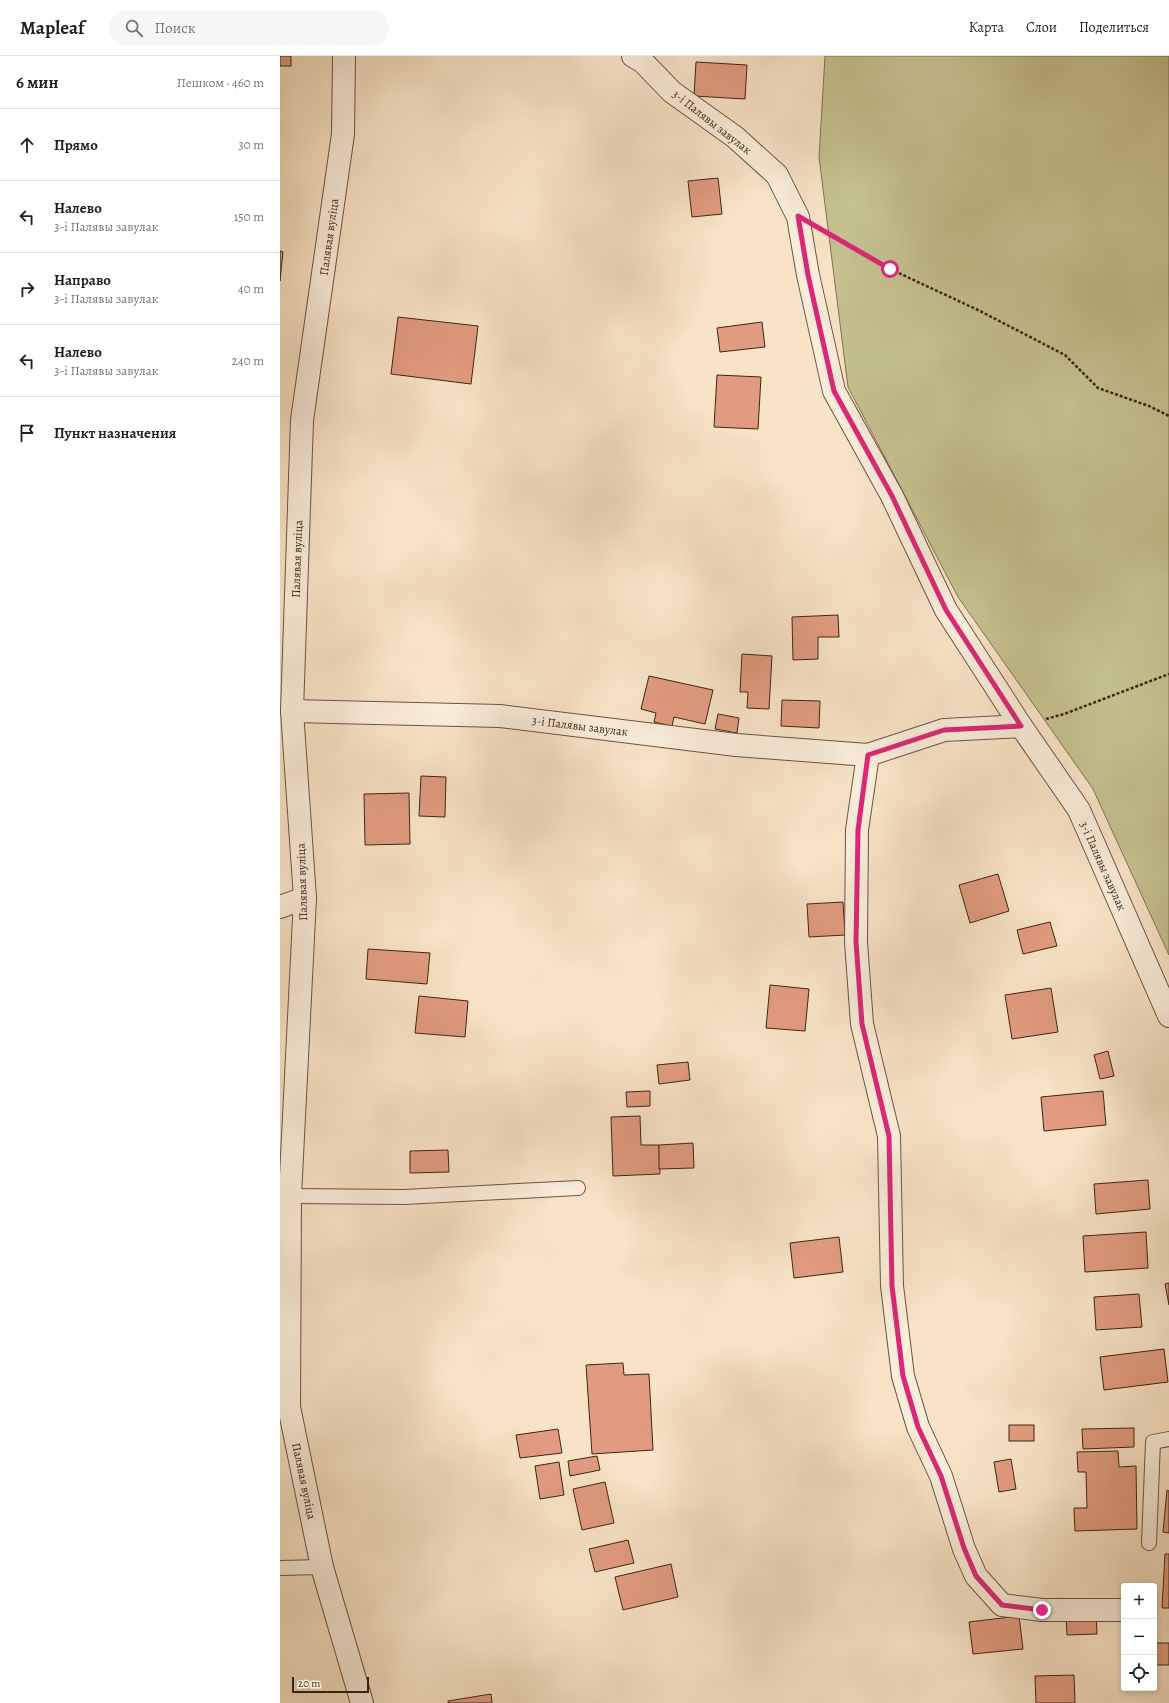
<!DOCTYPE html>
<html lang="ru">
<head>
<meta charset="utf-8">
<style>
  body { margin:0; font-family:Alegreya,serif; background:#f6f6f6; color:#202124 }
  .controls { position:absolute; right:12px; bottom:12px; display:grid; overflow:hidden; border-radius:4px; box-shadow:0 2px 6px #0003 }
  .controls button { width:36px; height:36px; display:grid; place-items:center; padding:0; border:0; border-bottom:1px solid #e0e0e0; background:#fff; color:#202124; font:20px sans-serif }
  .scale { position:absolute; left:12px; bottom:10px; width:77px; box-sizing:border-box; padding-left:4px; border:2px solid #3d2516; border-top:0; font-size:11px; line-height:14px; white-space:nowrap; color:#3d2516; -webkit-text-stroke:3px #faedda; paint-order:stroke }
  .stop { position:absolute; width:12px; height:12px; margin:-9px; border:3px solid #db2777; border-radius:50%; background:#fff }
  .stop.end { background:#db2777; border-color:#fff; box-shadow:0 1px 4px #0008 }
  .list { margin:0; padding:0; list-style:none }
  h2 { display:flex; justify-content:space-between; align-items:center; height:52px; margin:0; padding:0 16px; font-size:17px }
  h2 small { font-size:13px; font-weight:400; color:#757577 }
  .list li { display:grid; grid-template-columns:26px 1fr auto; gap:12px; align-items:center; box-sizing:border-box; height:72px; padding:0 16px; border-top:1px solid #e0e0e0 }
  .list b { display:block; font-size:15px; white-space:nowrap }
  .list p { margin:0; font-size:13px; white-space:nowrap; color:#757577 }
  .list em { font-size:13px; font-style:normal; color:#757577 }
  .icon { flex:none; width:22px; height:22px; fill:none; stroke:currentColor; stroke-width:2; stroke-linecap:round; stroke-linejoin:round }
  .map { position:relative; flex:none; width:889px; height:1647px; overflow:hidden }
  header { display:flex; align-items:center; gap:24px; box-sizing:border-box; height:56px; padding:0 20px; background:#fff; border-bottom:1px solid #e0e0e0 }
  header strong { font-size:19px }
  nav { display:flex; gap:22px; margin-inline-start:auto; font-size:14px }
  .search { width:280px; height:36px; background:#f6f6f6; display:flex; align-items:center; gap:10px; box-sizing:border-box; padding:0 14px; border-radius:22px; color:#757577; font-size:15px }
  main { display:flex }
  aside { flex:1; background:#fff }
  .map>svg:first-child { display:block }
  .green { fill:#c5c190; stroke:#817353 }
  .building { fill:#e29b80; stroke:#3d2516 }
  .lines { fill:none; stroke-linecap:round; stroke-linejoin:round }
  .lane-casing { stroke:#6c5442; stroke-width:16 }
  .street-casing { stroke:#6c5442; stroke-width:24 }
  .path { stroke:#3d2516; stroke-width:2.5; stroke-dasharray:3 2; stroke-linecap:butt }
  .lane { stroke:#faedda; stroke-width:14 }
  .street { stroke:#faedda; stroke-width:22 }
  .route { stroke:#db2777; stroke-width:5 }
  .labels { text-anchor:middle; stroke-width:3; stroke-linejoin:round; paint-order:stroke }
  .street-label { font-size:12px; fill:#3d2516; stroke:#faedda }
</style>
</head>
<body>
<header>
<strong>Mapleaf</strong>
<div class="search"><svg class="icon" aria-label="search" viewBox="0 0 24 24"><circle cx="10" cy="10" r="6"/><path d="M15 15l6 6"/></svg>Поиск</div>
<nav><a>Карта</a><a>Слои</a><a>Поделиться</a></nav>
</header>
<main>
<aside>
<h2>6 мин<small>Пешком · 460 m</small></h2>
<ul class="list">
<li><svg class="icon" aria-label="ahead" viewBox="0 0 24 24"><path d="M12 20V5M6 11l6-6 6 6"/></svg><div><b>Прямо</b></div><em>30 m</em></li>
<li><svg class="icon" aria-label="left" viewBox="0 0 24 24"><path d="M17 20v-9H6M10 6l-5 5 5 5"/></svg><div><b>Налево</b><p>3-і Палявы завулак</p></div><em>150 m</em></li>
<li><svg class="icon" aria-label="right" viewBox="0 0 24 24"><path d="M7 20v-9h11M14 6l5 5-5 5"/></svg><div><b>Направо</b><p>3-і Палявы завулак</p></div><em>40 m</em></li>
<li><svg class="icon" aria-label="left" viewBox="0 0 24 24"><path d="M17 20v-9H6M10 6l-5 5 5 5"/></svg><div><b>Налево</b><p>3-і Палявы завулак</p></div><em>240 m</em></li>
<li><svg class="icon" aria-label="arrive" viewBox="0 0 24 24"><path d="M6 21V4h12l-3 4 3 4H6"/></svg><div><b>Пункт назначения</b></div></li>
</ul>
</aside>
<div class="map">
<svg width="889" height="1647" viewBox="0 0 889 1647">
  <rect width="100%" height="100%" fill="#f8e3c6"/>
  <filter id="stains"><feTurbulence type="fractalNoise" baseFrequency=".005" numOctaves="4"/><feColorMatrix values="0 0 0 0 .2 0 0 0 0 .09 0 0 0 0 .02 0 0 0 .5 -.17"/></filter>
  <radialGradient id="worn" r=".72"><stop offset=".6" stop-color="#630" stop-opacity="0"/><stop offset="1" stop-color="#630" stop-opacity=".3"/></radialGradient>
  <!-- green -->
  <polygon class="green" points="545,0 889,0 889,899 813,733 678,541 568,331 539,101"/>
  <!-- building -->
  <g class="building">
    <rect x="0" y="0" width="11" height="10"/>
    <polygon points="416,6 467,9 465,43 414,40"/>
    <polygon points="438,122 442,158 412,161 408,125"/>
    <polygon points="0,195 3,196 0,225"/>
    <polygon points="118,261 198,270 191,328 111,318"/>
    <polygon points="482,266 485,291 440,296 437,272"/>
    <polygon points="437,319 481,321 478,373 434,371"/>
    <polygon points="558,559 559,581 538,581 538,603 513,604 512,561"/>
    <polygon points="462,598 492,600 489,653 467,652 468,636 460,636"/>
    <polygon points="369,620 433,634 425,668 394,661 392,670 374,666 376,657 361,653"/>
    <polygon points="502,644 540,645 539,672 501,670"/>
    <polygon points="438,658 459,662 457,677 435,673"/>
    <polygon points="141,720 166,721 165,761 139,760"/>
    <polygon points="129,737 130,788 85,789 84,738"/>
    <polygon points="718,818 729,855 690,867 679,829"/>
    <polygon points="563,846 565,879 529,881 527,848"/>
    <polygon points="770,866 777,890 743,898 737,874"/>
    <polygon points="88,893 150,897 147,928 86,923"/>
    <polygon points="490,929 529,933 525,975 486,972"/>
    <polygon points="771,932 778,976 732,983 725,939"/>
    <polygon points="139,940 188,945 185,981 135,977"/>
    <polygon points="828,995 834,1020 820,1023 814,999"/>
    <polygon points="408,1006 410,1024 379,1028 377,1009"/>
    <polygon points="370,1035 370,1050 347,1051 346,1036"/>
    <polygon points="823,1035 826,1069 764,1075 761,1041"/>
    <polygon points="360,1060 361,1089 379,1089 380,1118 333,1120 331,1061"/>
    <polygon points="413,1087 414,1112 379,1113 379,1089"/>
    <polygon points="168,1094 169,1116 130,1117 130,1095"/>
    <polygon points="868,1124 870,1153 816,1158 814,1128"/>
    <polygon points="866,1176 868,1212 805,1216 803,1180"/>
    <polygon points="559,1181 563,1216 514,1222 510,1187"/>
    <polygon points="889,1227 889,1249 885,1228"/>
    <polygon points="859,1238 862,1271 816,1274 814,1241"/>
    <polygon points="884,1293 888,1326 824,1334 820,1301"/>
    <polygon points="343,1307 344,1319 369,1318 373,1394 312,1398 306,1309"/>
    <rect x="729" y="1369" width="25" height="16"/>
    <polygon points="854,1372 854,1391 803,1393 802,1373"/>
    <polygon points="278,1373 282,1397 240,1402 236,1379"/>
    <polygon points="838,1395 839,1411 856,1410 857,1473 795,1475 794,1452 807,1452 806,1416 798,1416 797,1396"/>
    <polygon points="317,1400 320,1414 290,1420 288,1405"/>
    <polygon points="731,1403 736,1433 719,1436 714,1406"/>
    <polygon points="279,1406 284,1439 260,1443 255,1410"/>
    <polygon points="325,1426 334,1467 302,1474 293,1433"/>
    <polygon points="887,1434 889,1435 889,1477 883,1476"/>
    <polygon points="348,1484 354,1507 315,1516 309,1493"/>
    <polygon points="885,1498 889,1498 889,1552 882,1552"/>
    <polygon points="391,1508 398,1541 343,1554 335,1521"/>
    <polygon points="816,1557 817,1578 787,1579 786,1558"/>
    <polygon points="739,1560 743,1593 693,1598 689,1566"/>
    <rect x="874" y="1587" width="15" height="22"/>
    <polygon points="794,1619 795,1647 756,1647 755,1620"/>
    <polygon points="211,1638 212,1647 168,1647 168,1645"/>
  </g>
  <g class="lines">
    <!-- lane casing -->
    <g class="lane-casing">
      <g id="lane">
        <polyline points="10,1140 124,1141 298,1132"/>
        <polyline points="869,1487 873,1386 889,1383"/>
        <polyline points="0,1512 42,1511"/>
      </g>
    </g>
    <!-- street casing -->
    <g class="street-casing">
      <g id="street">
        <polyline points="64,0 63,78 22,364 12,655 25,842 10,1140 9,1351 42,1511 82,1647"/>
        <polyline points="353,0 363,6 392,36 455,81 497,119 518,161 528,219 554,335 612,440 666,554 741,670 799,754 889,960"/>
        <polyline points="12,655 220,660 456,689 588,699 664,674 741,670"/>
        <polyline points="588,699 577,774 576,886 582,968 609,1080 612,1230 623,1320 638,1371 661,1420 684,1493 696,1520 722,1549 762,1554 844,1554"/>
        <polyline points="0,851 25,842"/>
      </g>
    </g>
    <!-- path -->
    <g class="path">
      <polyline points="545,175 610,213 698,254 785,299 818,332 869,350 889,360"/>
      <polyline points="766,663 784,658 889,618"/>
    </g>
    <!-- lane -->
    <use href="#lane" class="lane"/>
    <!-- street -->
    <use href="#street" class="street"/>
  </g>
  <g class="lines">
    <!-- route -->
    <polyline class="route" points="610,213 518,160 528,219 554,335 612,440 666,554 741,670 664,674 588,699 578,774 576,886 582,968 609,1080 612,1230 623,1320 638,1371 661,1420 684,1492 696,1520 722,1549 762,1554"/>
  </g>
  <g class="labels">
    <!-- street labels -->
    <g class="street-label">
      <text transform="translate(432 66) rotate(38)" y="4">3-і Палявы завулак</text>
      <text transform="translate(49 181) rotate(-82)" y="4">Палявая вуліца</text>
      <text transform="translate(17 503) rotate(-88)" y="4">Палявая вуліца</text>
      <text transform="translate(300 670) rotate(7)" y="4">3-і Палявы завулак</text>
      <text transform="translate(823 810) rotate(66)" y="4">3-і Палявы завулак</text>
      <text transform="translate(22 826) rotate(-92)" y="4">Палявая вуліца</text>
      <text transform="translate(24 1425) rotate(78)" y="4">Палявая вуліца</text>
    </g>
  </g>
  <rect width="100%" height="100%" filter="url(#stains)"/>
  <rect width="100%" height="100%" fill="url(#worn)"/>
</svg>
<div class="controls">
<button>+</button>
<button>−</button>
<button><svg class="icon" aria-label="locate" viewBox="0 0 24 24"><circle cx="12" cy="12" r="6"/><path d="M12 2v4M12 18v4M2 12h4M18 12h4"/></svg></button>
</div>
<div class="scale">20 m</div>
<div class="stop" style="left:610px;top:213px"></div>
<div class="stop end" style="left:762px;top:1554px"></div>
</div>
</main>
</body>
</html>
